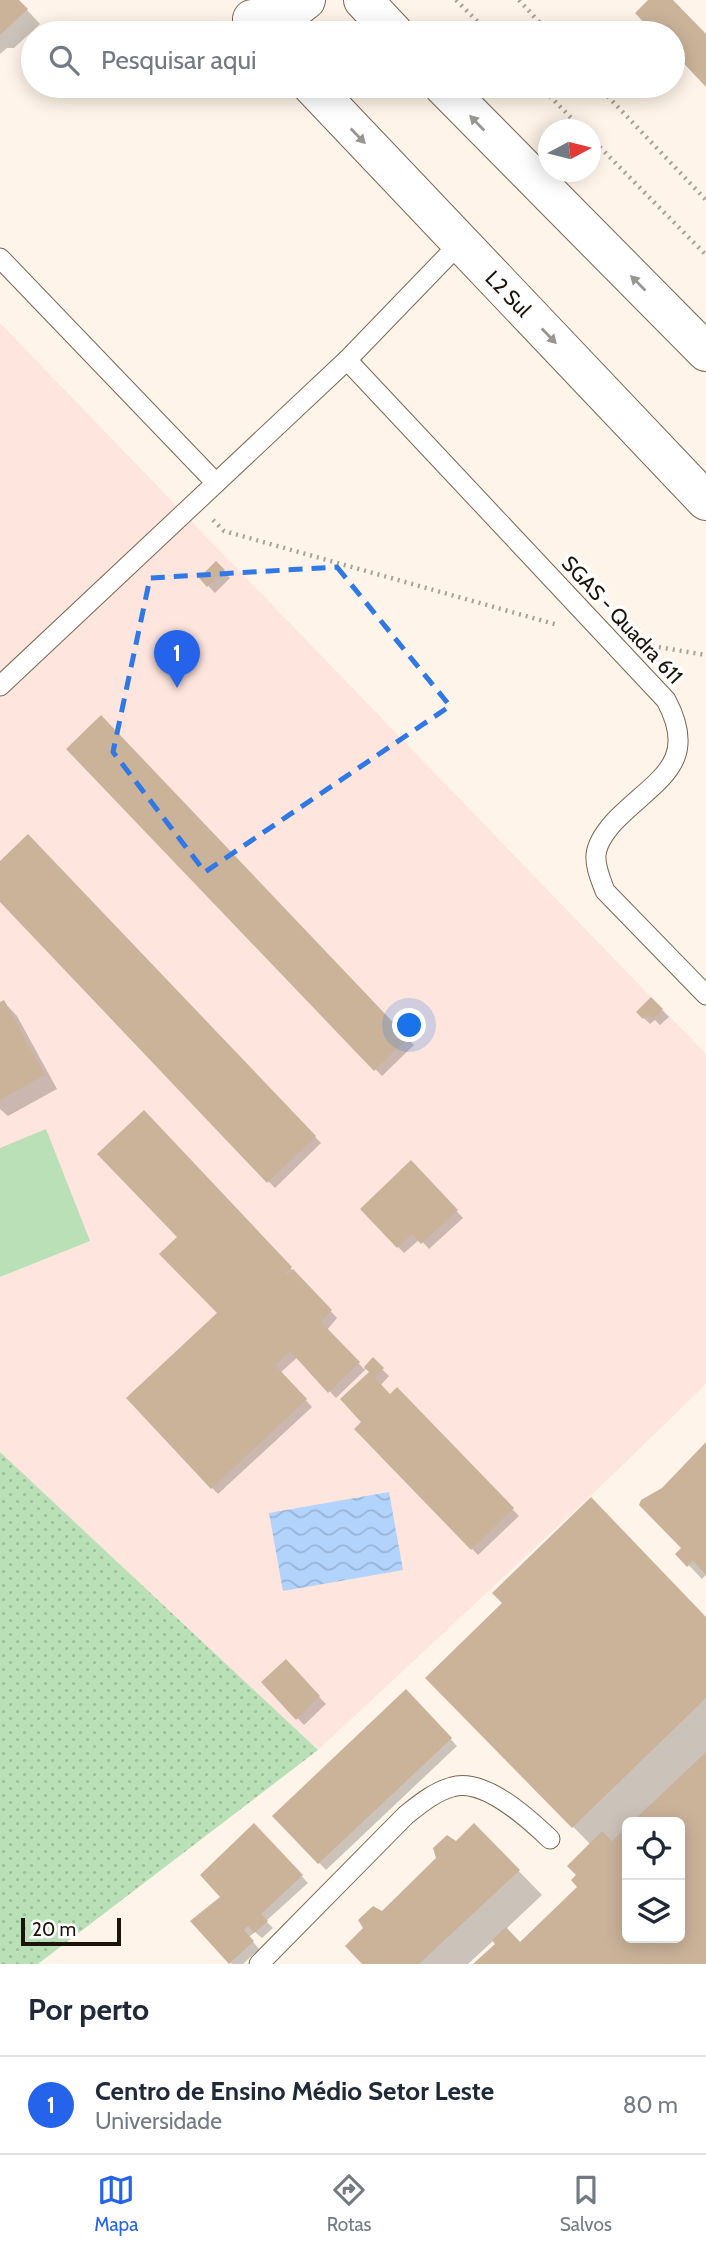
<!DOCTYPE html>
<html lang="pt">
<head>
<meta charset="utf-8">
<style>
  body { margin:0; font-family:Cabin,sans-serif; background:#f2f2f3; color:#1f2937 }
  .controls { position:absolute; right:21px; bottom:21px; display:grid; overflow:hidden; border-radius:10px; box-shadow:0 4px 18px #0003 }
  .controls button { width:63px; height:63px; display:grid; place-items:center; padding:0; border:0; border-bottom:2px solid #e0e1e3; background:#fff; color:#1f2937; font:35px sans-serif }
  .compass { position:absolute; left:538px; top:119px; width:63px; height:63px; border-radius:50%; background:#fff; box-shadow:0 4px 18px #0003; rotate:83deg }
  .scale { position:absolute; left:21px; bottom:18px; width:100px; box-sizing:border-box; padding-left:7px; border:4px solid #1c130a; border-top:0; font-size:19px; line-height:24px; white-space:nowrap; color:#1c130a; -webkit-text-stroke:5px #fff; paint-order:stroke }
  .you { position:absolute; left:410px; top:1026px; width:24px; height:24px; margin:-18px; border:5px solid #fff; border-radius:50%; background:#1a73e8; box-shadow:0 0 0 10px #1a73e833 }
  .badge { display:grid; place-items:center; width:46px; height:46px; border-radius:50%; background:#2563eb; color:#fff; font-size:23px; font-weight:700 }
  .pin { position:absolute; translate:-50% -58px; filter:drop-shadow(0 2px 4px #0008) }
  .pin::after { content:''; position:absolute; top:37px; width:24px; height:21px; background:inherit; clip-path:polygon(0 0,100% 0,50% 100%) }
  .list { margin:0; padding:0; list-style:none }
  h2 { display:flex; justify-content:space-between; align-items:center; height:91px; margin:0; padding:0 28px; font-size:30px }
  h2 small { font-size:23px; font-weight:400; color:#747a83 }
  .list li { display:grid; grid-template-columns:46px 1fr auto; gap:21px; align-items:center; box-sizing:border-box; height:98px; padding:0 28px; border-top:2px solid #e0e1e3 }
  .list b { display:block; font-size:26px; white-space:nowrap }
  .list p { margin:0; font-size:23px; white-space:nowrap; color:#747a83 }
  .list em { font-size:23px; font-style:normal; color:#747a83 }
  .icon { flex:none; width:38px; height:38px; fill:none; stroke:currentColor; stroke-width:2; stroke-linecap:round; stroke-linejoin:round }
  .map { position:relative; flex:none; width:706px; height:1964px; overflow:hidden }
  .search { position:absolute; background:#fff; box-shadow:0 4px 18px #0003; left:21px; right:21px; top:21px; height:77px; display:flex; align-items:center; gap:18px; box-sizing:border-box; padding:0 24px; border-radius:38px; color:#747a83; font-size:26px }
  .sheet { height:189px; background:#fff }
  nav { display:flex; justify-content:space-around; align-items:center; box-sizing:border-box; height:98px; border-top:2px solid #e0e1e3; background:#fff; font-size:19px; color:#747a83 }
  nav a { display:grid; justify-items:center; gap:4px }
  nav .on { color:#2563eb }
  .map>svg:first-child { display:block }
  .education { fill:#fee5dd }
  .grass { fill:url(#grass-dots) }
  .green { fill:#b9e0b6 }
  .water { fill:url(#water-waves) }
  .shadow { fill:#0003; fill-rule:evenodd }
  .building { fill:#cbb39a }
  .lines { fill:none; stroke-linecap:round; stroke-linejoin:round }
  .service-casing { stroke:#7b664f; stroke-width:21 }
  .primary-casing { stroke:#7b664f; stroke-width:40 }
  .path { stroke:#aba297; stroke-width:4.5; stroke-dasharray:2 5; stroke-linecap:butt }
  .service { stroke:#fff; stroke-width:19 }
  .primary { stroke:#fff; stroke-width:38 }
  .oneway { fill:#999591 }
  .marked { fill:none; stroke:#3078e5; stroke-width:5; stroke-dasharray:14 9; stroke-linejoin:round }
  .labels { text-anchor:middle; stroke-width:7; stroke-linejoin:round; paint-order:stroke }
  .street-label { font-size:21px; fill:#1c130a; stroke:#fff }
</style>
</head>
<body>
<div class="map">
<svg width="706" height="1964" viewBox="0 0 706 1964">
  <defs>
    <pattern id="grass-dots" width="8" height="8" patternUnits="userSpaceOnUse" patternTransform="scale(1.75)"><rect width="8" height="8" fill="#b9e0b6"/><path d="M2 2h.1M6 6h.1" fill="none" stroke="#9ebf9b" stroke-width="1.8" stroke-linecap="round"/></pattern>
    <pattern id="water-waves" width="16" height="10" patternUnits="userSpaceOnUse" patternTransform="scale(1.75)"><rect width="16" height="10" fill="#b2d3fc"/><path d="M0 5q4-4 8 0t8 0" fill="none" stroke="#98b4d7"/></pattern>
  </defs>
  <rect width="100%" height="100%" fill="#fef4e9"/>
  <!-- education -->
  <polygon class="education" points="0,323 706,1054 706,1384 601,1486 318,1750 0,1452"/>
  <!-- grass -->
  <polygon class="grass" points="0,1452 318,1750 38,1964 0,1964"/>
  <!-- green -->
  <polygon class="green" points="46,1129 90,1241 0,1277 0,1148"/>
  <!-- water -->
  <polygon class="water" points="389,1492 403,1570 283,1591 269,1513"/>
  <!-- shadow -->
  <g class="shadow">
    <polygon points="0,0 18,0 40,24 14,48 7,48 0,54"/>
    <polygon points="216,564 230,578 215,593 201,578"/>
    <polygon points="101,717 414,1045 382,1076 68,749"/>
    <polygon points="28,836 321,1143 275,1188 0,900 0,863"/>
    <polygon points="651,999 669,1017 660,1025 655,1020 650,1024 638,1012"/>
    <polygon points="4,1002 17,1016 57,1089 8,1116 0,1109 0,1004"/>
    <polygon points="151,1119 337,1318 327,1330 364,1369 373,1360 389,1376 380,1386 390,1396 397,1389 519,1516 478,1555 357,1429 364,1422 371,1373 367,1368 336,1398 298,1357 281,1372 312,1407 218,1494 128,1398 219,1313 180,1238"/>
    <polygon points="411,1162 463,1218 429,1249 420,1239 404,1253 362,1209"/>
    <polygon points="706,1444 706,1575 702,1579 678,1554 683,1548 663,1489"/>
    <path d="M706 1618V1964H476L497 1944 494 1940 468 1964H365L382 1913 474 1825 542 1895 506 1929 520 1944 580 1887 591 1845 428 1678ZM627 1822H680V1938H627Z"/>
    <polygon points="286,1662 326,1704 304,1725 263,1682"/>
    <polygon points="406,1691 457,1746 326,1870 274,1816"/>
    <polygon points="254,1826 308,1883 266,1921 273,1928 262,1938 255,1932 249,1937 259,1949 243,1964 232,1964 192,1921 222,1897"/>
  </g>
  <!-- building -->
  <g class="building">
    <polygon points="0,0 19,0 28,9 0,35"/>
    <polygon points="648,0 673,0 706,34 706,87 673,52 673,33 654,33 635,13"/>
    <polygon points="216,561 225,570 207,587 199,578"/>
    <polygon points="101,715 408,1038 374,1071 66,749"/>
    <polygon points="28,834 316,1136 267,1183 0,902 0,861"/>
    <polygon points="651,997 663,1009 653,1019 648,1014 643,1019 636,1012"/>
    <polygon points="4,1000 45,1075 0,1100 0,1002"/>
    <polygon points="144,1110 292,1267 285,1273 287,1275 293,1269 332,1310 321,1322 360,1362 328,1393 290,1351 275,1365 307,1399 211,1489 126,1398 217,1313 159,1254 177,1237 97,1154"/>
    <polygon points="411,1160 458,1210 421,1244 412,1234 397,1248 360,1209"/>
    <polygon points="373,1357 384,1368 375,1378 390,1394 397,1387 514,1508 471,1550 354,1429 361,1422 340,1399 369,1372 364,1367"/>
    <polygon points="706,1442 706,1575 693,1561 687,1567 675,1554 681,1548 639,1505 641,1500 662,1488"/>
    <polygon points="591,1497 706,1617 706,1698 572,1828 425,1678 502,1603 492,1593"/>
    <polygon points="286,1659 320,1696 296,1720 261,1682"/>
    <polygon points="406,1689 452,1738 318,1864 272,1816"/>
    <polygon points="706,1752 706,1964 473,1964 495,1944 492,1940 506,1927 520,1942 577,1887 571,1880 576,1875 567,1866 602,1831 612,1841 627,1827 627,1938 680,1938 680,1822 632,1822"/>
    <polygon points="254,1823 303,1875 261,1914 268,1921 254,1933 248,1926 244,1930 254,1941 229,1964 190,1921 220,1897 200,1875"/>
    <polygon points="474,1823 520,1870 419,1964 362,1964 345,1946 363,1928 358,1920 373,1906 382,1911 436,1858 433,1848 447,1835 456,1841"/>
  </g>
  <g class="lines">
    <!-- service casing -->
    <g class="service-casing">
      <g id="service">
        <polyline points="0,258 216,483"/>
        <path d="M347 360 666 700C701 765 654 780 614 822 606 831 597 843 596 855 595 867 601 880 605 891L706 995"/>
        <polyline points="0,686 347,360 460,243"/>
        <path d="M259 1964 406 1815C420 1804 434 1792 452 1787 484 1777 529 1819 550 1839"/>
      </g>
    </g>
    <!-- primary casing -->
    <g class="primary-casing">
      <g id="primary">
        <polyline points="363,0 394,33"/>
        <polyline points="252,19 288,14 306,0"/>
        <polyline points="312,86 706,501"/>
        <polyline points="443,86 706,352"/>
      </g>
    </g>
    <!-- path -->
    <g class="path">
      <polyline points="456,0 489,33"/>
      <polyline points="519,0 549,33"/>
      <polyline points="540,86 583,130"/>
      <polyline points="598,86 706,200"/>
      <polyline points="590,137 706,255"/>
      <polyline points="213,520 224,531 558,625"/>
      <polyline points="652,646 706,655"/>
    </g>
    <!-- service -->
    <use href="#service" class="service"/>
    <!-- primary -->
    <use href="#primary" class="primary"/>
  </g>
  <!-- one-way arrows -->
  <defs><path id="oneway-solid" d="M-6-.8H1V-3.2L6.5 0L1 3.2V.8H-6Z" transform="scale(1.75)"/></defs>
  <g class="oneway">
    <use href="#oneway-solid" transform="translate(477 123) rotate(-134)"/>
    <use href="#oneway-solid" transform="translate(358 136) rotate(46)"/>
    <use href="#oneway-solid" transform="translate(638 283) rotate(-135)"/>
    <use href="#oneway-solid" transform="translate(549 336) rotate(46)"/>
  </g>
  <!-- marked area -->
  <path class="marked" d="M337 567 450 706 205 872 113 752 150 578Z"/>
  <g class="labels">
    <!-- street labels -->
    <g class="street-label">
      <text transform="translate(508 294) rotate(46)" y="7">L2 Sul</text>
      <text transform="translate(622 620) rotate(47)" y="7">SGAS - Quadra 611</text>
    </g>
  </g>
</svg>
<div class="controls">
<button><svg class="icon" aria-label="locate" viewBox="0 0 24 24"><circle cx="12" cy="12" r="6"/><path d="M12 2v4M12 18v4M2 12h4M18 12h4"/></svg></button>
<button><svg class="icon" aria-label="layers" viewBox="0 0 24 24"><path d="M12 4l9 5-9 5-9-5zM3 14l9 5 9-5"/></svg></button>
</div>
<svg class="compass" viewBox="-18 -18 36 36"><path d="M0-13l5 13h-10z" fill="#e53935"/><path d="M0 13l5-13h-10z" fill="#747a83"/></svg>
<div class="scale">20 m</div>
<div class="you"></div>
<div class="pin badge" style="left:177px;top:688px">1</div>
<div class="search"><svg class="icon" aria-label="search" viewBox="0 0 24 24"><circle cx="10" cy="10" r="6"/><path d="M15 15l6 6"/></svg>Pesquisar aqui</div>
</div>
<section class="sheet">
<h2>Por perto<small></small></h2>
<ul class="list">
<li><span class="badge">1</span><div><b>Centro de Ensino Médio Setor Leste</b><p>Universidade</p></div><em>80 m</em></li>
</ul>
</section>
<nav>
<a class="on"><svg class="icon" aria-label="map" viewBox="0 0 24 24"><path d="M3 6l6-2 6 2 6-2v14l-6 2-6-2-6 2zM9 4v14M15 6v14"/></svg>Mapa</a>
<a><svg class="icon" aria-label="directions" viewBox="0 0 24 24"><path d="M12 3l9 9-9 9-9-9zM9 14v-3h6M13 9l2 2-2 2"/></svg>Rotas</a>
<a><svg class="icon" aria-label="saved" viewBox="0 0 24 24"><path d="M7 4h10v16l-5-4-5 4z"/></svg>Salvos</a>
</nav>
</body>
</html>
